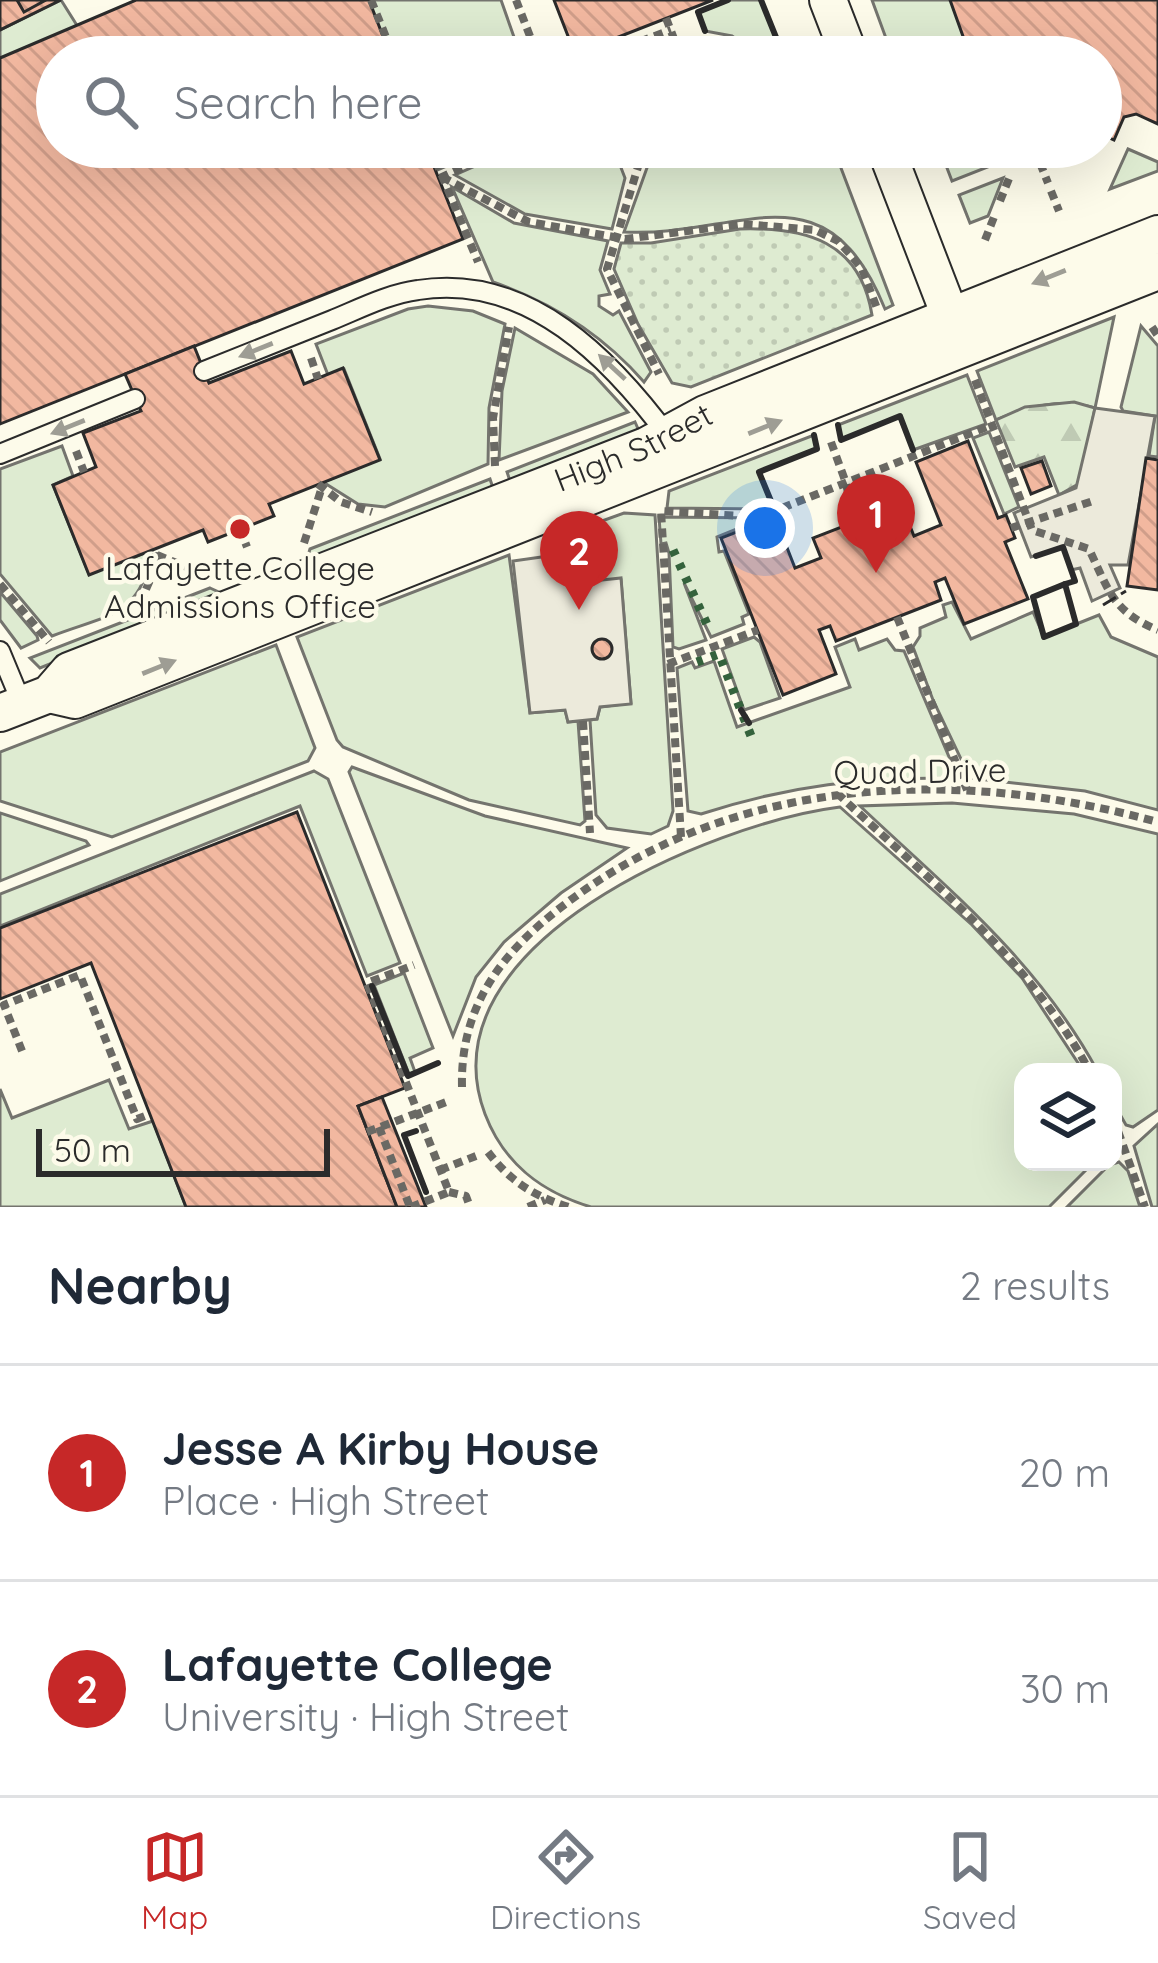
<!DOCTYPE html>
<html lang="en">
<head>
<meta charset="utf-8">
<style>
  body { margin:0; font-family:Quicksand,sans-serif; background:#f2f2f3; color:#1f2937 }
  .controls { position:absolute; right:36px; bottom:36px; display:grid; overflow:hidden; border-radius:24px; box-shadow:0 12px 48px #0002 }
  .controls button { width:108px; height:108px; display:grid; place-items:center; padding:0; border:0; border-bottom:3px solid #e0e1e3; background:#fff; color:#1f2937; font:60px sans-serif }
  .scale { position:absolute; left:36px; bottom:30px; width:294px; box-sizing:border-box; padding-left:12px; border:6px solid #2b2b2b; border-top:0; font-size:33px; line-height:42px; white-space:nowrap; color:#2b2b2b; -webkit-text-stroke:9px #fdfbea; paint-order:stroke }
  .you { position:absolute; left:765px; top:528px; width:42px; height:42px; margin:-30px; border:9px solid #fff; border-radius:50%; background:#1a73e8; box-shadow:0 0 0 18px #1a73e833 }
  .badge { display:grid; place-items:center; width:78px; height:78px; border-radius:50%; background:#c62828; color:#fff; font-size:39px; font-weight:700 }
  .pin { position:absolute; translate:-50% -99px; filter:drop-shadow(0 3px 6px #0008) }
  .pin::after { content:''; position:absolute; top:63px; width:42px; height:36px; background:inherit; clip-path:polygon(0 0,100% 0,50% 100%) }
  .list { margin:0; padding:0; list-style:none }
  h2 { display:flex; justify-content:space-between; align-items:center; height:156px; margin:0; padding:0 48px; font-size:51px }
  h2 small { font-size:39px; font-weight:400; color:#747a83 }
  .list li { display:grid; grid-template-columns:78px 1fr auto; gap:36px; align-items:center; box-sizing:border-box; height:216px; padding:0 48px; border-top:3px solid #e0e1e3 }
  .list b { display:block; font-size:45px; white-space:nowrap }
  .list p { margin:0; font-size:39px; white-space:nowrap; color:#747a83 }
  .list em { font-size:39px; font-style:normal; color:#747a83 }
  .icon { flex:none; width:66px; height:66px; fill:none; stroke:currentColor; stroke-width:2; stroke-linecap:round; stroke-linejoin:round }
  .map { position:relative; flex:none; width:1158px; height:1207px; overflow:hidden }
  .search { position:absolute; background:#fff; box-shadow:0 12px 48px #0002; left:36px; right:36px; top:36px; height:132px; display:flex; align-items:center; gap:30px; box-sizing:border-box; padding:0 42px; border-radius:66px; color:#747a83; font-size:45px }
  .sheet { height:588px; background:#fff }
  nav { display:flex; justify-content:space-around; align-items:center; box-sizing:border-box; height:168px; border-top:3px solid #e0e1e3; background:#fff; font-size:33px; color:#747a83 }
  nav a { display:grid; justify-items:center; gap:6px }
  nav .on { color:#c62828 }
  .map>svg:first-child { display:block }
  .green { fill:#deebd1; stroke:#74746e; stroke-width:3 }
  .forest { fill:url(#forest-firs); stroke:#74746e; stroke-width:3 }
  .park { fill:url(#park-dots); stroke:#74746e; stroke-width:3 }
  .parking { fill:#eceadb; stroke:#74746e; stroke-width:3 }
  .building { fill:url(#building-back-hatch); stroke:#2b2b2b; stroke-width:3 }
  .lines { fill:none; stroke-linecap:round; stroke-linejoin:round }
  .lane-casing { stroke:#2b2b2b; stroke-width:22 }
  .street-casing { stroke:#2b2b2b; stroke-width:40 }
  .path { stroke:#6a6964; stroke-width:8; stroke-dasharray:9 6; stroke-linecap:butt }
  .lane { stroke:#fdfbea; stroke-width:18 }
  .street { stroke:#fdfbea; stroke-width:36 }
  .hedge { stroke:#34623c; stroke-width:9; stroke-dasharray:6 9; stroke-linecap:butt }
  .fence { stroke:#2b2b2b; stroke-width:3; stroke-dasharray:15 6; stroke-linecap:butt }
  .wall { stroke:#2b2b2b; stroke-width:6 }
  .oneway { fill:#9e9d94 }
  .poi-dot { fill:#c62828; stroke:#fdfbea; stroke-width:4.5 }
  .labels { text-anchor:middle; stroke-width:9; stroke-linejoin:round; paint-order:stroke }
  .street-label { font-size:33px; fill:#2b2b2b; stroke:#fdfbea }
  .poi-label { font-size:33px; fill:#2b2b2b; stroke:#fdfbea }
</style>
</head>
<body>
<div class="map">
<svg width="1158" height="1207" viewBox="0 0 1158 1207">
  <defs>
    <pattern id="forest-firs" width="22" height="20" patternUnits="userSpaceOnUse" patternTransform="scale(3)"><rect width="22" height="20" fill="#deebd1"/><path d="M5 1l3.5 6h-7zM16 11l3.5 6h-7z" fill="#bfcab4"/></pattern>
    <pattern id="park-dots" width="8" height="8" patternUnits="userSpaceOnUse" patternTransform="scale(3)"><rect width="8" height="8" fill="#deebd1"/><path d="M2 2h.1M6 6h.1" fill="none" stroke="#bfcab4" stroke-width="1.8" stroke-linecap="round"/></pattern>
    <pattern id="building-back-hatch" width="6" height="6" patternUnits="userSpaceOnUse" patternTransform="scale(3)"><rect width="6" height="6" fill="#f2b8a0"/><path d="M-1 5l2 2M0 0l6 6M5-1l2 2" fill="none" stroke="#d09e8a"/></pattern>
  </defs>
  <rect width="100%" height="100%" fill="#fdfbea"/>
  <!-- green -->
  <g class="green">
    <polygon points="61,0 78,27 0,60 0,30"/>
    <polygon points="366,0 501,0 521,57 389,57"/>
    <polygon points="728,0 761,0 784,57 761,57 732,36 705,31 698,12"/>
    <polygon points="872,0 950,0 1010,57 924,57 887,41"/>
    <polygon points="426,147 491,147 435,171"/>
    <polygon points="518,147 613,147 625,178 612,229 525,214 455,175"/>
    <path d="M711 147H833L893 305 885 309C825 161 740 238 624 232L648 165Z"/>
    <polygon points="939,147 992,147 998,163 952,181"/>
    <polygon points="1128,149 1158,162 1158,171 1110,189"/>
    <polygon points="1003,178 988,216 970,223 959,195"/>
    <path d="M452 187 514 223 608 241 600 270 610 294 599 296V306L613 315 619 311 651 372 644 382C603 335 551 302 493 282Z"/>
    <polygon points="428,306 473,311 505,324 489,408 488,464 385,507 358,504 323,482 380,459 344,369 328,375 316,344 408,309"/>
    <path d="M1114 317 1095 408C1061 398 1029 406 996 420L977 371Z"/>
    <polygon points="1141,326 1158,346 1158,457 1149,456 1155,416 1123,411 1121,407"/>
    <polygon points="515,328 593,374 628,412 499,460 502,391"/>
    <polygon points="967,375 986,424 913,450 899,417 841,440 838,425"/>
    <polygon points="635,422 639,431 510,481 507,472"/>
    <polygon points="989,432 1019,507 1004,514 973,438"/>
    <polygon points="814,435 817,449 760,472 773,506 770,509 667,508 669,491"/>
    <path d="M62 446 73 476 53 485 89 574 152 550C141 617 109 614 52 636L0 574V469Z"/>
    <polygon points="490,479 493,488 306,562 310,549"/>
    <path d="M624 513 655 515 673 811 668 826 651 834 607 828 596 815 590 720 597 719 600 707 631 703 621 580C579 590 579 564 574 531Z"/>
    <polygon points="659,517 764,518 717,537 719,552 724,551 749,614 742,617 744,624 711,637 684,583 706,640 679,649 673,647 669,553 666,543 661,544"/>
    <polygon points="509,555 530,713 565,710 568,722 578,721 585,821 580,825 469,800 343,747 337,740 297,637"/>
    <polygon points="210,588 223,594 40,668 30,658"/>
    <polygon points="0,592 37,636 38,640 21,648 0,620"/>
    <polygon points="952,602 971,639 1033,612 1044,637 1099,615 1111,637 1158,657 1158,810 1085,791 970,778 933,700 913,647 920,636 920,628 946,617 943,605"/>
    <polygon points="754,637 760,642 780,698 744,710 722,649"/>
    <path d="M855 639 859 650 887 639 895 650 904 651 958 778C865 777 790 785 701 814L688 811 677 668 692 662 695 668 714 661 737 727 850 687 835 647Z"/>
    <polygon points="276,645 315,748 308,761 112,837 0,801 0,752"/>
    <polygon points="352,767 485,816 627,848 561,893 504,942 476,977 453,1036 349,772"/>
    <polygon points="314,771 328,779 400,963 367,976 300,806 0,926 0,894"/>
    <path d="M952 803 1074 814 1158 834V1110L1133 1127 1126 1125 1113 1102V1072H1098C1038 961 950 891 860 806Z"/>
    <path d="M840 807 972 925 1022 978 1084 1072H1023V1162H1094L1049 1207H591C541 1192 504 1164 485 1114 421 944 713 823 840 807Z"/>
    <polygon points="0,813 86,841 89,845 0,881"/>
    <polygon points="404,973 433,1048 410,1058 415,1072 409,1074 374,985"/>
    <polygon points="109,1080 129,1129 153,1121 186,1207 0,1207 0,1089 12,1118"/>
    <polygon points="1158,1124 1158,1207 1152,1207 1134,1146"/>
    <polygon points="1119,1162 1128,1171 1140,1207 1067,1207 1109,1165"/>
  </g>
  <!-- forest -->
  <polygon class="forest" points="1074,402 1095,408 1080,483 1059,495 1044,457 1015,467 996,420 1025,407"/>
  <!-- park -->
  <path class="park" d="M740 229C806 227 860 241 872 315L691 387 672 383 638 324 614 269 621 243H651Z"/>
  <!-- parking -->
  <g class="parking">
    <polygon points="1095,408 1155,416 1128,565 1110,565 1120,588 1092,601 1080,568 1071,570 1063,547 1031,557 1014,513 1076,488"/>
    <polygon points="577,552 580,569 593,581 621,578 631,704 600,707 597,719 568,722 565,710 530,713 513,561"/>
  </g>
  <!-- building -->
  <g class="building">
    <polygon points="0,0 61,0 0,30"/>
    <polygon points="17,0 46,0 24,12"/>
    <polygon points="136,0 369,0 391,57 57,57 57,147 426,147 463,239 0,424 0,58"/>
    <polygon points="554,0 713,0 575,54"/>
    <polygon points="950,0 1158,0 1158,124 1136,114 1124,117 1114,140 1101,134 1101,57 1010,57 964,39"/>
    <polygon points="194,346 209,383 291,351 304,384 343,368 380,460 269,504 274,516 208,542 203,530 89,575 53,485 96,467 83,433 141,411 125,374"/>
    <polygon points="968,441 998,518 1006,515 1015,538 1005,542 1028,599 964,624 945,578 935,582 941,600 836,641 830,626 819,630 836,674 783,695 721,538 775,517 795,568 821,558 813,538 901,504 914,536 941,525 916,462"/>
    <polygon points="1146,458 1158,460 1158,590 1127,586"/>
    <polygon points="1042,461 1051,486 1031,494 1021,468"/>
    <circle cx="602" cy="649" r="10"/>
    <polygon points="297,812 405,1088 358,1106 397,1207 186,1207 91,963 0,999 0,928"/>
    <polygon points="382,1097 426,1207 397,1207 358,1106"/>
  </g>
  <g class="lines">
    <!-- lane casing -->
    <g class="lane-casing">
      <g id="lane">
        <path d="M204 371C247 354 289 337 332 320 359 309 388 294 418 290 528 272 612 360 671 440"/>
        <polyline points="0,454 135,399"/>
        <polyline points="0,651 22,704"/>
      </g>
    </g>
    <!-- street casing -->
    <g class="street-casing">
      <g id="street">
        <polyline points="828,0 850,57"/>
        <polyline points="885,147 959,339"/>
        <polyline points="49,694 75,700 1158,271"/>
        <path id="s1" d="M0 713 49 694 69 671 646 446 705 414 1158 234"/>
      </g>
    </g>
    <!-- path -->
    <g class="path">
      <polyline points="371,0 394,57"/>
      <polyline points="516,0 538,57"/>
      <polyline points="666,18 681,57"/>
      <polyline points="598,57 671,30"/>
      <polyline points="430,147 478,262"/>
      <polyline points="644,147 607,269 659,374"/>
      <polyline points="1040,163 1048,183"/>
      <polyline points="442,177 529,222 625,239 742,224 815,230 838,241 850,254 862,269 878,311"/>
      <polyline points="440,178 507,147"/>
      <polyline points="1051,191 1059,211"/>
      <polyline points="1000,201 1010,176"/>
      <polyline points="985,240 996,212"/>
      <polyline points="1152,327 1158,336"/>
      <polyline points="311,358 318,379"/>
      <path d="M975 380 1032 530 1089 549C1109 591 1113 612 1158 630"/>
      <polyline points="831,442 846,483 854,521"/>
      <polyline points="76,451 84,472"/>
      <polyline points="495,466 493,418 509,327"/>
      <polyline points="318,484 341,502 372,512"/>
      <polyline points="1011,528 1096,500"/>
      <polyline points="240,529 247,547"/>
      <polyline points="304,543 321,490"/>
      <polyline points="157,555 209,576"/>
      <polyline points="0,584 49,642"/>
      <polyline points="140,603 154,571 155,549"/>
      <polyline points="897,617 967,790"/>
      <polyline points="668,664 758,630"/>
      <polyline points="583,721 590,833"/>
      <path d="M837 793C930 881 1029 958 1090 1072"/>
      <polyline points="681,837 661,511 759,517 992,425"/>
      <polyline points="22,1051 4,1005 80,975 137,1119 150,1114"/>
      <path d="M462 1087C460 1006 502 952 564 905 735 774 957 767 1158 822"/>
      <polyline points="1113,1117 1145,1207"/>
      <polyline points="379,1127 410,1207"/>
      <polyline points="367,1132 449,1101"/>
      <path d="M488 1152C510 1181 533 1196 569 1207"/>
      <polyline points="440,1170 476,1156"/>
      <polyline points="449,1192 466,1196 470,1207"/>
      <polyline points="411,1207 449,1192 367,983 414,965"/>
      <polyline points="528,1207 545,1200"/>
    </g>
    <!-- lane -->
    <use href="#lane" class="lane"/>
    <!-- street -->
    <use href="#street" class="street"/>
    <!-- hedge -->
    <g class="hedge">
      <polyline points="673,550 710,631"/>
      <polyline points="697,662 719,654 751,736"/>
    </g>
    <!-- fence -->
    <polyline class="fence" points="1103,605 1126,591"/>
    <!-- wall -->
    <g class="wall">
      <polyline points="761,0 784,57"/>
      <polyline points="705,31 698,12 728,0"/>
      <polyline points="696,147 672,156 674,161 711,147"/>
      <polyline points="838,425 841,440 900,416 913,450"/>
      <polyline points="773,506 759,472 817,449 814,435"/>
      <polyline points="1036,556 1063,547 1075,581 1065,584"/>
      <polygon points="1065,584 1076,624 1044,637 1033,597"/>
      <polyline points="741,710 749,723"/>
      <polyline points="372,986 408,1076 438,1063"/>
      <polyline points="416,1131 404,1135 426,1192"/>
    </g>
  </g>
  <!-- one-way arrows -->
  <defs><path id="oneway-solid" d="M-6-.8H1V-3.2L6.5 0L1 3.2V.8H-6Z" transform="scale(3)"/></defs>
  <g class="oneway">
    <use href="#oneway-solid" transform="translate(1049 277) rotate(158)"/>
    <use href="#oneway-solid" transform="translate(256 350) rotate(158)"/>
    <use href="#oneway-solid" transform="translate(612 367) rotate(-137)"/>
    <use href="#oneway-solid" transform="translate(68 427) rotate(158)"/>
    <use href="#oneway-solid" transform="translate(765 427) rotate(-22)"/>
    <use href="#oneway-solid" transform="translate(159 667) rotate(-22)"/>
  </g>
  <!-- markers -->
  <circle class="poi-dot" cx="240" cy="529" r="12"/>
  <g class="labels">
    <!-- street labels -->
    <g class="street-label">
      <text dy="12" stroke="none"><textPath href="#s1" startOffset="690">High Street</textPath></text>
      <text transform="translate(920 771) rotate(-1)" y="12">Quad Drive</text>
    </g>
    <!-- poi labels -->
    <g class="poi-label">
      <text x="240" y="580">Lafayette College<tspan x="240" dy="38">Admissions Office</tspan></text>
    </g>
  </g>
</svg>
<div class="controls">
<button><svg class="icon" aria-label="layers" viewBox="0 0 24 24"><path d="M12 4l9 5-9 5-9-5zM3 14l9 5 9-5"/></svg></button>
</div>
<div class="scale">50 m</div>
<div class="you"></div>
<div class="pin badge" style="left:876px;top:573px">1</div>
<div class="pin badge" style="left:579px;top:610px">2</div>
<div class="search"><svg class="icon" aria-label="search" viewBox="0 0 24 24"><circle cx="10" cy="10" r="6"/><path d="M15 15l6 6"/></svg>Search here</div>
</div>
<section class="sheet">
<h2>Nearby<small>2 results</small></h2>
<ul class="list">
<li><span class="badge">1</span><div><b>Jesse A Kirby House</b><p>Place · High Street</p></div><em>20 m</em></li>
<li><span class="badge">2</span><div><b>Lafayette College</b><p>University · High Street</p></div><em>30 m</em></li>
</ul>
</section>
<nav>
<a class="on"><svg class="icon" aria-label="map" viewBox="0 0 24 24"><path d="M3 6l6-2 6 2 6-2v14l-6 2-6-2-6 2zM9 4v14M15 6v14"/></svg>Map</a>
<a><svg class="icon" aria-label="directions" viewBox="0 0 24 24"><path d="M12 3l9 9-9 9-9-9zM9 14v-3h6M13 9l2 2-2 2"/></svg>Directions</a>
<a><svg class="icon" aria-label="saved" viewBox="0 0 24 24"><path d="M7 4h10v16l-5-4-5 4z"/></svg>Saved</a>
</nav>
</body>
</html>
